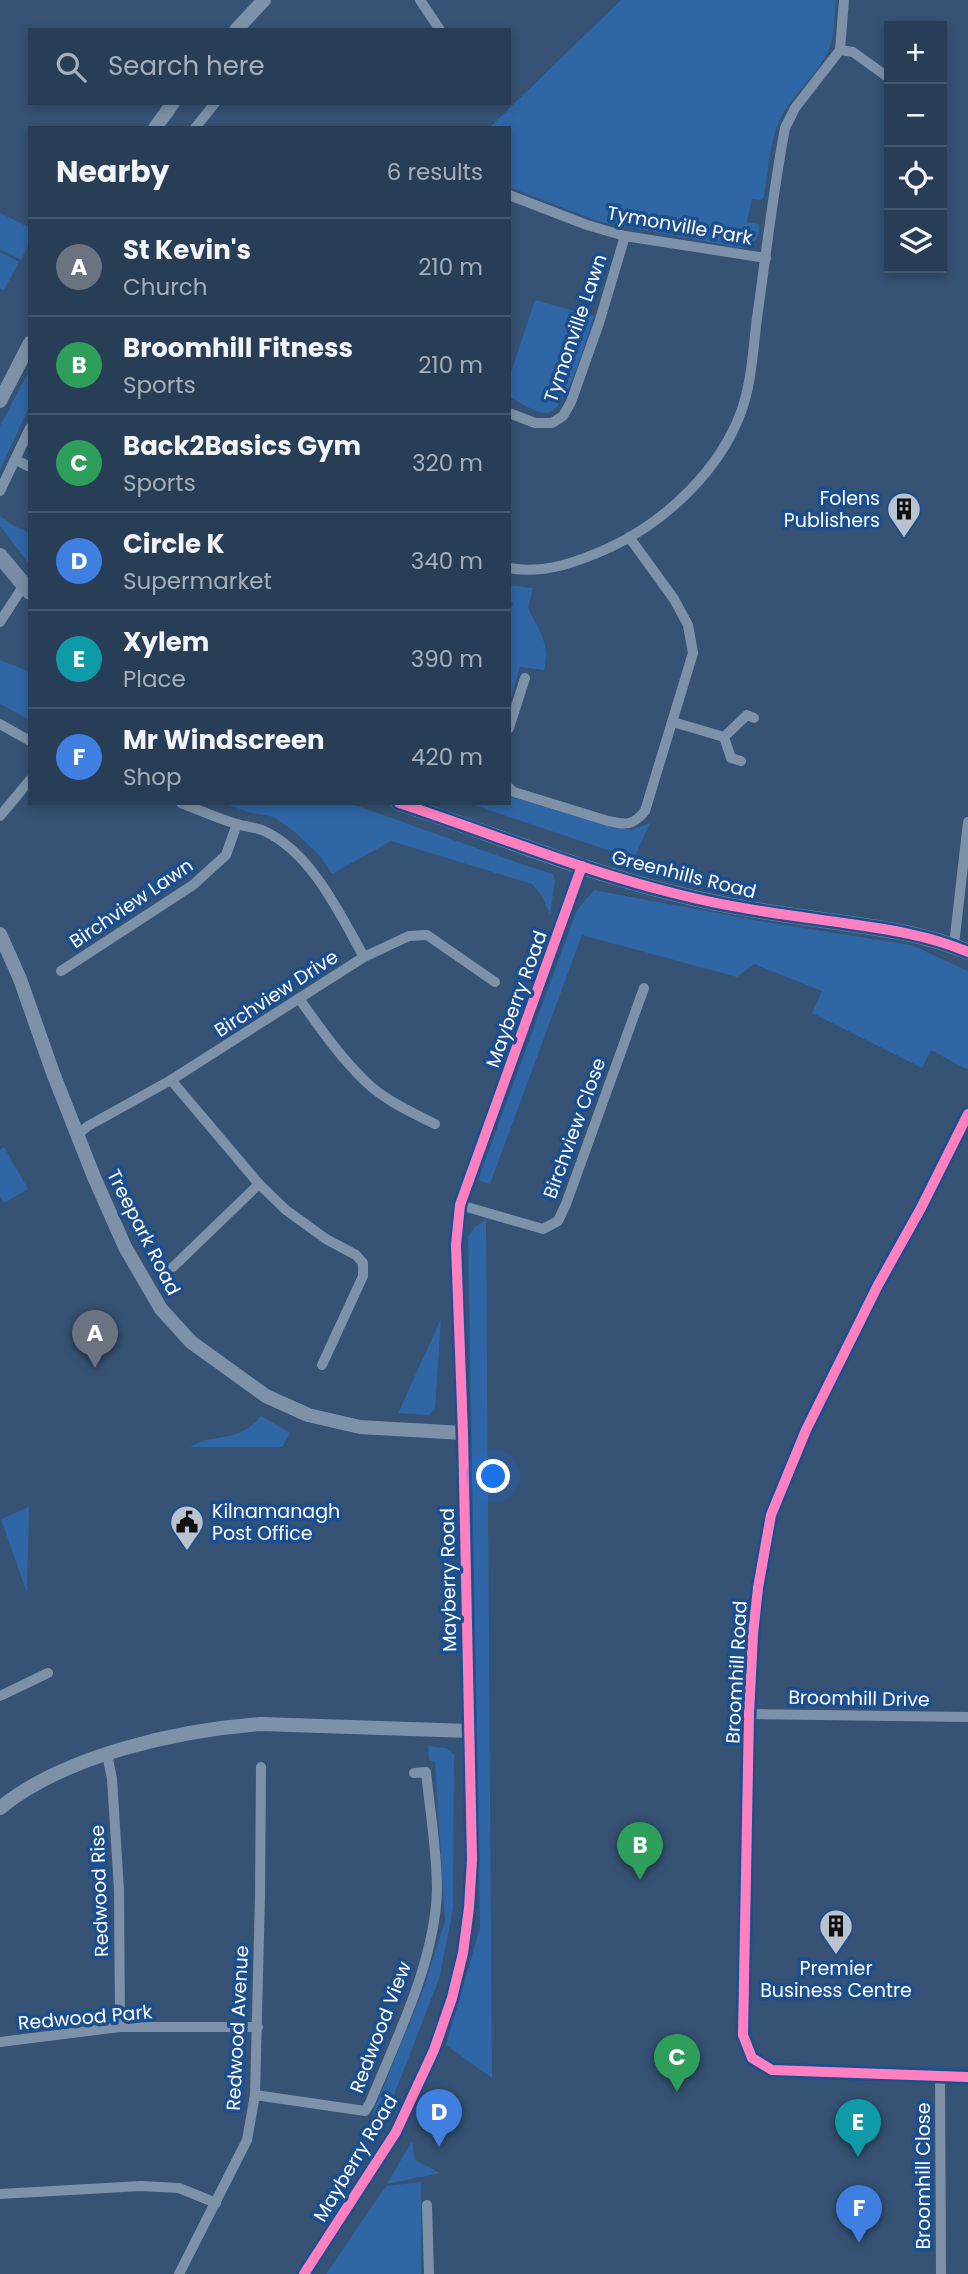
<!DOCTYPE html>
<html lang="en">
<head>
<meta charset="utf-8">
<style>
  body { margin:0; font-family:Poppins,sans-serif; background:#344961; color:#f1f3f6 }
  .controls { position:absolute; right:21px; top:21px; display:grid; overflow:hidden; border-radius:0px; box-shadow:0 4px 10px #0003 }
  .controls button { width:63px; height:63px; display:grid; place-items:center; padding:0; border:0; border-bottom:2px solid #44576d; background:#283e57; color:#f1f3f6; font:35px sans-serif }
  .you { position:absolute; left:494px; top:1477px; width:24px; height:24px; margin:-18px; border:5px solid #fff; border-radius:50%; background:#1a73e8; box-shadow:0 0 0 10px #1a73e833 }
  .badge { display:grid; place-items:center; width:46px; height:46px; border-radius:50%; background:#e69b98; color:#fff; font-size:23px; font-weight:700 }
  .pin { position:absolute; translate:-50% -58px; filter:drop-shadow(0 2px 4px #0008) }
  .pin::after { content:''; position:absolute; top:37px; width:24px; height:21px; background:inherit; clip-path:polygon(0 0,100% 0,50% 100%) }
  .list { margin:0; padding:0; list-style:none }
  h2 { display:flex; justify-content:space-between; align-items:center; height:91px; margin:0; padding:0 28px; font-size:30px }
  h2 small { font-size:23px; font-weight:400; color:#a5aeba }
  .list li { display:grid; grid-template-columns:46px 1fr auto; gap:21px; align-items:center; box-sizing:border-box; height:98px; padding:0 28px; border-top:2px solid #44576d }
  .list b { display:block; font-size:26px; white-space:nowrap }
  .list p { margin:0; font-size:23px; white-space:nowrap; color:#a5aeba }
  .list em { font-size:23px; font-style:normal; color:#a5aeba }
  .icon { flex:none; width:38px; height:38px; fill:none; stroke:currentColor; stroke-width:2; stroke-linecap:round; stroke-linejoin:round }
  .map { position:relative; flex:none; width:968px; height:2274px; overflow:hidden }
  .search { position:absolute; background:#283e57; box-shadow:0 4px 10px #0003; left:28px; top:28px; width:483px; height:77px; display:flex; align-items:center; gap:18px; box-sizing:border-box; padding:0 24px; border-radius:0px; color:#a5aeba; font-size:26px }
  .panel { position:absolute; background:#283e57; box-shadow:0 4px 10px #0003; left:28px; top:126px; width:483px; height:679px; border-radius:0px }
  .map>svg:first-child { display:block }
  .green { fill:#2f66a5 }
  .lines { fill:none; stroke-linecap:round; stroke-linejoin:round }
  .minor { stroke:#7d92a8; stroke-width:10 }
  .tertiary { stroke:#7d92a8; stroke-width:14 }
  .secondary { stroke:#798da4; stroke-width:16 }
  .cycleway-casing { stroke:#1b4f8f; stroke-width:15 }
  .cycleway { stroke:#ff80c0; stroke-width:10 }
  .labels { text-anchor:middle; stroke-width:7; stroke-linejoin:round; paint-order:stroke }
  .street-label { font-size:19px; fill:#fff; stroke:#1b4f8f }
  .poi-label { font-size:19px; fill:#fff; stroke:#1b4f8f; text-anchor:end }
</style>
</head>
<body>
<div class="map">
<svg width="968" height="2274" viewBox="0 0 968 2274">
  <rect width="100%" height="100%" fill="#365274"/>
  <!-- green -->
  <g class="green">
    <path d="M621 0H836C834 16 835 34 829 49 818 76 791 94 779 122 769 144 768 173 764 197L762 200 752 199 747 222 758 224C763 236 752 246 741 248L600 222 509 187V128H489Z"/>
    <polygon points="0,213 30,228 30,242 21,260 0,249"/>
    <polygon points="0,252 19,262 4,290 0,288"/>
    <path d="M535 300 594 316C587 335 568 414 545 413 534 412 519 402 509 397V378Z"/>
    <polygon points="30,369 30,405 0,470 0,426"/>
    <polygon points="0,516 14,526 30,533 30,565 0,526"/>
    <path d="M509 585 533 588 528 608C539 631 551 644 544 670L520 667 509 705V614L513 604 509 597Z"/>
    <polygon points="0,660 30,672 30,720 0,704"/>
    <polygon points="509,796 614,828 632,830 650,823 634,859 468,803 509,803"/>
    <polygon points="224,803 349,803 524,865 553,874 555,880 550,915 542,896 532,884 391,841 332,874 321,857 295,832 274,817 248,812"/>
    <polygon points="594,890 759,921 911,945 968,971 968,1070 931,1050 922,1068 812,1013 822,991 754,964 737,977 582,935 490,1184 478,1180 577,910"/>
    <polygon points="4,1147 28,1189 4,1203 0,1197 0,1150"/>
    <polygon points="486,1219 492,2078 446,2045 480,1928 468,1237 475,1227"/>
    <polygon points="441,1319 435,1409 429,1415 398,1413"/>
    <path d="M261 1416 290 1433 282 1447H190C217 1431 235 1446 261 1416Z"/>
    <polygon points="29,1507 27,1593 1,1519"/>
    <polygon points="428,1746 446,1748 454,1754 453,1907 451,1920 439,1979 389,2108 387,2113 372,2115 423,1990 445,1921 435,1762 429,1760"/>
    <polygon points="412,2141 415,2160 440,2173 387,2184"/>
    <polygon points="421,2182 421,2274 326,2274 386,2186"/>
  </g>
  <g class="lines">
    <!-- minor -->
    <g class="minor">
      <polyline points="420,0 440,30"/>
      <polyline points="840,50 853,52 889,78"/>
      <polyline points="195,128 215,103"/>
      <polyline points="509,195 587,225 625,236 766,258"/>
      <polyline points="509,413 535,423 552,423 563,416 571,402 599,323 625,236"/>
      <polyline points="16,460 30,467"/>
      <polyline points="0,491 30,428"/>
      <path d="M509 568C544 575 580 561 611 547 666 521 720 470 741 412 752 382 753 349 757 318 766 255 773 191 785 128L795 108 840 50 844 0"/>
      <polyline points="0,622 24,585"/>
      <polyline points="673,722 724,737"/>
      <polyline points="0,724 30,741"/>
      <polyline points="509,728 525,678"/>
      <polyline points="741,761 731,758 724,737 747,715 754,718"/>
      <path d="M509 788 514 792 608 821C626 825 633 826 645 811L693 653 688 625 674 599 629 537"/>
      <path d="M181 803C200 810 218 819 237 824 246 827 256 827 264 831 311 852 340 914 364 957"/>
      <polyline points="0,816 30,780"/>
      <polyline points="954,945 968,822"/>
      <polyline points="61,971 193,885 226,855 237,824"/>
      <path d="M300 1000C320 1028 340 1057 365 1081 384 1100 411 1112 435 1124"/>
      <polyline points="171,1080 259,1184 286,1210 326,1239 356,1255 363,1263 363,1276 322,1365"/>
      <polyline points="968,1114 921,1208 878,1285 806,1430 771,1515 758,1588 753,1634 749,1714 743,2035 752,2058 772,2070 968,2077"/>
      <polyline points="77,1135 88,1126 171,1080 364,957 409,936 427,935 495,982"/>
      <polyline points="460,1205 543,1229 558,1221 566,1204 644,988"/>
      <polyline points="173,1267 259,1184"/>
      <polyline points="0,1696 48,1673"/>
      <polyline points="749,1714 968,1717"/>
      <polyline points="107,1754 112,1779 119,1890 120,2027"/>
      <polyline points="0,2042 120,2027 258,2027"/>
      <polyline points="940,2077 941,2274"/>
      <path d="M255 2095 365 2111 370 2103C397 2037 435 1962 437 1890 437 1851 430 1811 426 1772L414 1773"/>
      <polyline points="0,2194 141,2186 179,2188 216,2203"/>
      <polyline points="427,2205 429,2274"/>
      <polyline points="179,2274 247,2140 255,2095 260,1896 261,1767"/>
    </g>
    <!-- tertiary -->
    <g class="tertiary">
      <polyline points="236,30 264,0"/>
      <polyline points="155,128 173,103"/>
      <polyline points="0,401 30,343"/>
      <polyline points="0,934 20,979 53,1073 94,1177 125,1247 161,1309 191,1342 266,1396 308,1415 360,1427 463,1433"/>
      <path d="M0 1808C65 1755 179 1730 261 1724L470 1731"/>
      <polyline points="304,2274 396,2132 434,2050 452,1998 463,1953 469,1908 472,1860 463,1433 456,1245 460,1205 582,866"/>
    </g>
    <!-- secondary -->
    <g class="secondary">
      <polyline points="0,556 30,592"/>
      <path d="M399 803C491 833 582 871 677 894 731 908 788 915 844 923 886 929 929 935 968 952"/>
    </g>
    <!-- cycleway casing -->
    <g class="cycleway-casing">
      <g id="cycleway">
        <path d="M399 803C491 833 582 871 677 894 731 908 788 915 844 923 886 929 929 935 968 952"/>
        <polyline points="968,1114 921,1208 878,1285 806,1430 771,1515 758,1588 753,1634 749,1714 743,2035 752,2058 772,2070 968,2077"/>
        <polyline points="304,2274 396,2132 434,2050 452,1998 463,1953 469,1908 472,1860 463,1433 456,1245 460,1205 582,866"/>
      </g>
    </g>
    <!-- cycleway -->
    <use href="#cycleway" class="cycleway"/>
  </g>
  <!-- icons -->
  <defs>
    <g id="building-pin" transform="scale(1.75)"><path d="M0 17L-7.5 6A9.5 9.5 0 1 1 7.5 6Z" fill="#b9c2ce" stroke="#1b4f8f"/><path d="M-4-6H4V6H1V3H-1V6H-4ZM-2.5-4.3h1.7v1.8h-1.7ZM.8-4.3h1.7v1.8H.8ZM-2.5-1h1.7V.8h-1.7ZM.8-1h1.7V.8H.8Z" fill="#111"/></g>
    <g id="civic-pin" transform="scale(1.75)"><path d="M0 17L-7.5 6A9.5 9.5 0 1 1 7.5 6Z" fill="#b9c2ce" stroke="#1b4f8f"/><path d="M-.6-6.5H3V-4.5H.6V-3L4-1V1h2V6H-6V1h2V-1L-.6-3ZM-1.2 2.5V6h2.4V2.5Z" fill="#111"/></g>
  </defs>
  <g fill-rule="evenodd">
    <use href="#building-pin" x="904" y="509"/>
    <use href="#civic-pin" x="187" y="1522"/>
    <use href="#building-pin" x="836" y="1926"/>
  </g>
  <g class="labels">
    <!-- street labels -->
    <g class="street-label">
      <text transform="translate(680 225) rotate(10)" y="7">Tymonville Park</text>
      <text transform="translate(575 328) rotate(-71)" y="7">Tymonville Lawn</text>
      <text transform="translate(684 874) rotate(14)" y="7">Greenhills Road</text>
      <text transform="translate(131 903) rotate(-34)" y="7">Birchview Lawn</text>
      <text transform="translate(276 993) rotate(-33)" y="7">Birchview Drive</text>
      <text transform="translate(516 999) rotate(-70)" y="7">Mayberry Road</text>
      <text transform="translate(574 1128) rotate(-70)" y="7">Birchview Close</text>
      <text transform="translate(144 1232) rotate(63)" y="7">Treepark Road</text>
      <text transform="translate(448 1580) rotate(-91)" y="7">Mayberry Road</text>
      <text transform="translate(736 1672) rotate(-87)" y="7">Broomhill Road</text>
      <text transform="translate(859 1698) rotate(1)" y="7">Broomhill Drive</text>
      <text transform="translate(99 1891) rotate(-92)" y="7">Redwood Rise</text>
      <text transform="translate(85 2017) rotate(-5)" y="7">Redwood Park</text>
      <text transform="translate(380 2027) rotate(-69)" y="7">Redwood View</text>
      <text transform="translate(237 2028) rotate(-87)" y="7">Redwood Avenue</text>
      <text transform="translate(355 2158) rotate(-59)" y="7">Mayberry Road</text>
      <text transform="translate(923 2176) rotate(-90)" y="7">Broomhill Close</text>
    </g>
    <!-- poi labels -->
    <g class="poi-label">
      <text x="880" y="505">Folens<tspan x="880" dy="22">Publishers</tspan></text>
      <text x="212" y="1518" text-anchor="start">Kilnamanagh<tspan x="212" dy="22">Post Office</tspan></text>
      <text x="836" y="1975" text-anchor="middle">Premier<tspan x="836" dy="22">Business Centre</tspan></text>
    </g>
  </g>
</svg>
<div class="controls">
<button>+</button>
<button>−</button>
<button><svg class="icon" aria-label="locate" viewBox="0 0 24 24"><circle cx="12" cy="12" r="6"/><path d="M12 2v4M12 18v4M2 12h4M18 12h4"/></svg></button>
<button><svg class="icon" aria-label="layers" viewBox="0 0 24 24"><path d="M12 4l9 5-9 5-9-5zM3 14l9 5 9-5"/></svg></button>
</div>
<div class="you"></div>
<div class="pin badge" style="left:95px;top:1368px;background:#6b7280">A</div>
<div class="pin badge" style="left:640px;top:1880px;background:#2e9e5b">B</div>
<div class="pin badge" style="left:677px;top:2092px;background:#2e9e5b">C</div>
<div class="pin badge" style="left:439px;top:2147px;background:#3f7fe0">D</div>
<div class="pin badge" style="left:858px;top:2157px;background:#0f9aa8">E</div>
<div class="pin badge" style="left:859px;top:2243px;background:#3f7fe0">F</div>
<div class="search"><svg class="icon" aria-label="search" viewBox="0 0 24 24"><circle cx="10" cy="10" r="6"/><path d="M15 15l6 6"/></svg>Search here</div>
<section class="panel">
<h2>Nearby<small>6 results</small></h2>
<ul class="list">
<li><span class="badge" style="background:#6b7280">A</span><div><b>St Kevin's</b><p>Church</p></div><em>210 m</em></li>
<li><span class="badge" style="background:#2e9e5b">B</span><div><b>Broomhill Fitness</b><p>Sports</p></div><em>210 m</em></li>
<li><span class="badge" style="background:#2e9e5b">C</span><div><b>Back2Basics Gym</b><p>Sports</p></div><em>320 m</em></li>
<li><span class="badge" style="background:#3f7fe0">D</span><div><b>Circle K</b><p>Supermarket</p></div><em>340 m</em></li>
<li><span class="badge" style="background:#0f9aa8">E</span><div><b>Xylem</b><p>Place</p></div><em>390 m</em></li>
<li><span class="badge" style="background:#3f7fe0">F</span><div><b>Mr Windscreen</b><p>Shop</p></div><em>420 m</em></li>
</ul>
</section>
</div>
</body>
</html>
